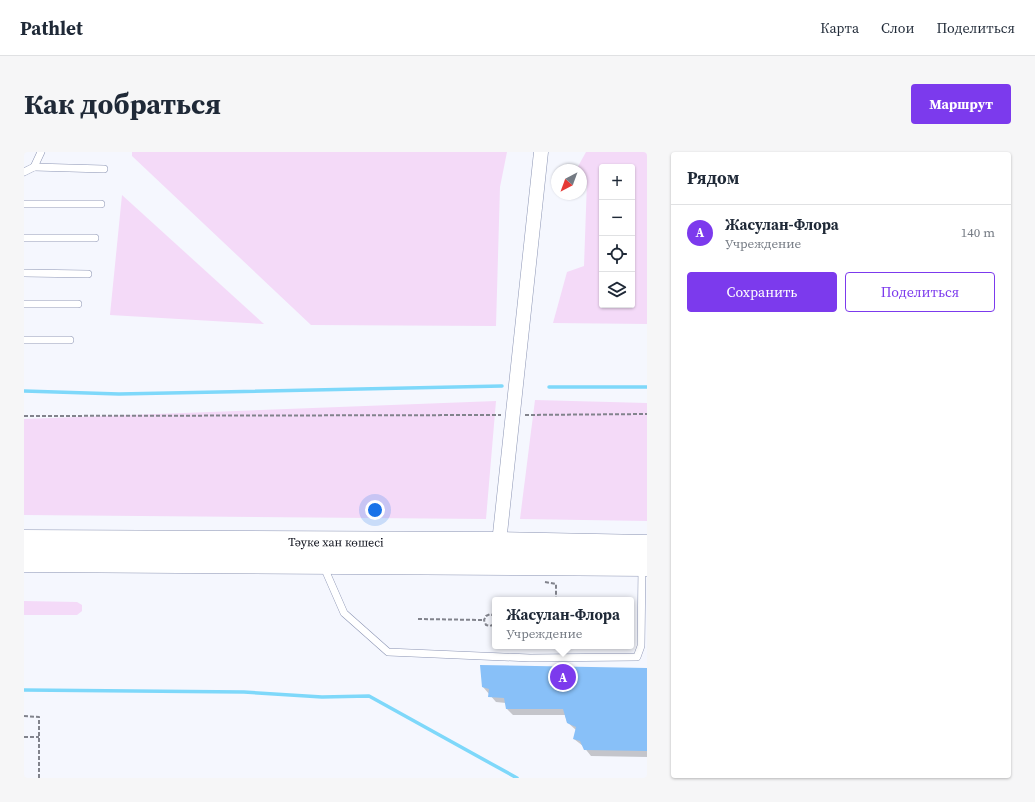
<!DOCTYPE html>
<html lang="ru">
<head>
<meta charset="utf-8">
<style>
  body { margin:0; font-family:"Source Serif 4",serif; background:#f6f6f7; color:#1f2937 }
  .controls { position:absolute; right:12px; top:12px; display:grid; overflow:hidden; border-radius:4px; box-shadow:0 1px 3px #0004 }
  .controls button { width:36px; height:36px; display:grid; place-items:center; padding:0; border:0; border-bottom:1px solid #e0e1e3; background:#fff; color:#1f2937; font:20px sans-serif }
  .compass { position:absolute; left:527px; top:12px; width:36px; height:36px; border-radius:50%; background:#fff; box-shadow:0 1px 3px #0004; rotate:221deg }
  .you { position:absolute; left:351px; top:358px; width:14px; height:14px; margin:-10px; border:3px solid #fff; border-radius:50%; background:#1a73e8; box-shadow:0 0 0 6px #1a73e833 }
  .badge { display:grid; place-items:center; width:26px; height:26px; border-radius:50%; background:#7c3aed; color:#fff; font-size:13px; font-weight:700 }
  .pin { position:absolute; translate:-50% -50%; border:2px solid #fff; box-shadow:0 1px 4px #0006 }
  .popup { position:absolute; left:468px; top:445px; width:142px; height:52px; box-sizing:border-box; display:grid; place-content:center; border-radius:4px; background:#fff; filter:drop-shadow(0 1px 3px #0005); font-size:13px; white-space:nowrap; color:#747a83 }
  .popup b { font-size:15px; color:#1f2937 }
  .popup::after { content:''; position:absolute; left:50%; top:100%; margin-left:-8px; border:8px solid transparent; border-top-color:#fff }
  .list { margin:0; padding:0; list-style:none }
  h2 { display:flex; justify-content:space-between; align-items:center; height:52px; margin:0; padding:0 16px; font-size:17px }
  h2 small { font-size:13px; font-weight:400; color:#747a83 }
  .list li { display:grid; grid-template-columns:26px 1fr auto; gap:12px; align-items:center; box-sizing:border-box; height:56px; padding:0 16px; border-top:1px solid #e0e1e3 }
  .list b { display:block; font-size:15px; white-space:nowrap }
  .list p { margin:0; font-size:13px; white-space:nowrap; color:#747a83 }
  .list em { font-size:13px; font-style:normal; color:#747a83 }
  .actions { display:flex; gap:8px; padding:12px 16px }
  .actions a { flex:1; padding:9px 0; border:1px solid #7c3aed; border-radius:4px; text-align:center; font-size:14px; color:#7c3aed }
  .actions .main { background:#7c3aed; color:#fff }
  .icon { flex:none; width:22px; height:22px; fill:none; stroke:currentColor; stroke-width:2; stroke-linecap:round; stroke-linejoin:round }
  .map { position:relative; flex:none; width:623px; height:626px; overflow:hidden; border-radius:4px }
  header { display:flex; align-items:center; gap:24px; box-sizing:border-box; height:56px; padding:0 20px; background:#fff; border-bottom:1px solid #e0e1e3 }
  header strong { font-size:19px }
  nav { display:flex; gap:22px; margin-inline-start:auto; font-size:14px }
  .intro { display:flex; align-items:center; justify-content:space-between; box-sizing:border-box; height:96px; padding:0 24px }
  h1 { margin:0; font-size:28px }
  .button { padding:10px 18px; border-radius:4px; background:#7c3aed; color:#fff; font-size:14px; font-weight:700 }
  main { display:flex; gap:24px; padding:0 24px }
  aside { flex:1; background:#fff; border-radius:4px; box-shadow:0 1px 3px #0004 }
  .map>svg:first-child { display:block }
  .green { fill:#f4daf8; fill-rule:evenodd }
  .shadow { fill:#0003 }
  .lines { fill:none; stroke-linecap:round; stroke-linejoin:round }
  .stream { stroke:#7ed8fa; stroke-width:3.5 }
  .building { fill:#88c0f8 }
  .service-casing { stroke:#8c95b4; stroke-width:8 }
  .minor-casing { stroke:#8c95b4; stroke-width:15 }
  .primary-casing { stroke:#8c95b4; stroke-width:23 }
  .path { stroke:#81838c; stroke-width:2; stroke-dasharray:4 2; stroke-linecap:butt }
  .service { stroke:#fff; stroke-width:7 }
  .minor { stroke:#fff; stroke-width:14 }
  .primary { stroke:#fff; stroke-width:22 }
  .labels { text-anchor:middle; stroke-width:3; stroke-linejoin:round; paint-order:stroke }
  .street-label { font-size:12px; fill:#090c17; stroke:#f5f7fe }
</style>
</head>
<body>
<header>
<strong>Pathlet</strong>
<nav><a>Карта</a><a>Слои</a><a>Поделиться</a></nav>
</header>
<div class="intro"><h1>Как добраться</h1><a class="button">Маршрут</a></div>
<main>
<div class="map">
<svg width="623" height="626" viewBox="0 0 623 626">
  <rect width="100%" height="100%" fill="#f5f7fe"/>
  <!-- green -->
  <g class="green">
    <polygon points="108,0 483,0 476,35 472,174 287,173 108,4"/>
    <path d="M562 0H623V172L529 171 543 120 560 114 563 29 557 28V18H552ZM578 15H608V153H578Z"/>
    <polygon points="98,43 240,172 86,163"/>
    <polygon points="511,248 623,251 623,369 496,367"/>
    <polygon points="472,249 462,367 0,363 0,267"/>
    <polygon points="0,449 53,450 58,453 58,459 53,463 0,463"/>
  </g>
  <!-- shadow -->
  <polygon class="shadow" points="623,518 623,605 567,604 559,594 550,587 552,578 543,570 541,563 489,563 483,557 482,551 472,550 459,535"/>
  <g class="lines">
    <!-- stream -->
    <g class="stream">
      <polyline points="525,235 623,235"/>
      <polyline points="0,239 95,242 478,234"/>
      <polyline points="0,538 220,540 298,545 345,544 493,626"/>
    </g>
  </g>
  <!-- building -->
  <polygon class="building" points="456,513 623,516 623,599 560,598 556,589 549,587 552,575 543,571 539,557 482,557 480,546 464,545 465,537 458,535"/>
  <g class="lines">
    <!-- service casing -->
    <g class="service-casing">
      <g id="service">
        <polyline points="10,15 80,17"/>
        <polyline points="0,20 10,15 17,0"/>
        <polyline points="0,52 77,52"/>
        <polyline points="0,86 71,86"/>
        <polyline points="0,121 64,122"/>
        <polyline points="0,152 54,152"/>
        <polyline points="0,188 46,188"/>
        <polyline points="299,413 320,461 364,500 506,506 613,505 617,494 618,414"/>
      </g>
    </g>
    <!-- minor casing -->
    <g class="minor-casing">
      <polyline id="minor" points="475,391 517,0"/>
    </g>
    <!-- primary casing -->
    <g class="primary-casing">
      <g id="primary">
        <path id="s1" d="M0 389 475 391 623 394"/>
        <polyline points="0,409 623,413"/>
      </g>
    </g>
    <!-- path -->
    <g class="path">
      <polyline points="501,263 623,262"/>
      <polyline points="0,264 477,263"/>
      <polyline points="521,430 532,432 532,448"/>
      <polyline points="471,464 466,462 462,464 460,468 462,473 466,474 471,472"/>
      <polyline points="394,467 460,468"/>
      <polyline points="0,564 15,565 15,626"/>
      <polyline points="0,585 15,585"/>
    </g>
    <!-- service -->
    <use href="#service" class="service"/>
    <!-- minor -->
    <use href="#minor" class="minor"/>
    <!-- primary -->
    <use href="#primary" class="primary"/>
  </g>
  <g class="labels">
    <!-- street labels -->
    <g class="street-label">
      <text dy="4" stroke="none"><textPath href="#s1" startOffset="312">Тәуке хан көшесі</textPath></text>
    </g>
  </g>
</svg>
<div class="controls">
<button>+</button>
<button>−</button>
<button><svg class="icon" aria-label="locate" viewBox="0 0 24 24"><circle cx="12" cy="12" r="6"/><path d="M12 2v4M12 18v4M2 12h4M18 12h4"/></svg></button>
<button><svg class="icon" aria-label="layers" viewBox="0 0 24 24"><path d="M12 4l9 5-9 5-9-5zM3 14l9 5 9-5"/></svg></button>
</div>
<svg class="compass" viewBox="-18 -18 36 36"><path d="M0-13l5 13h-10z" fill="#e53935"/><path d="M0 13l5-13h-10z" fill="#747a83"/></svg>
<div class="you"></div>
<div class="pin badge" style="left:539px;top:525px">A</div>
<div class="popup"><b>Жасулан-Флора</b>Учреждение</div>
</div>
<aside>
<h2>Рядом<small></small></h2>
<ul class="list">
<li><span class="badge">A</span><div><b>Жасулан-Флора</b><p>Учреждение</p></div><em>140 m</em></li>
</ul>
<div class="actions"><a class="main">Сохранить</a><a>Поделиться</a></div>
</aside>
</main>
</body>
</html>
